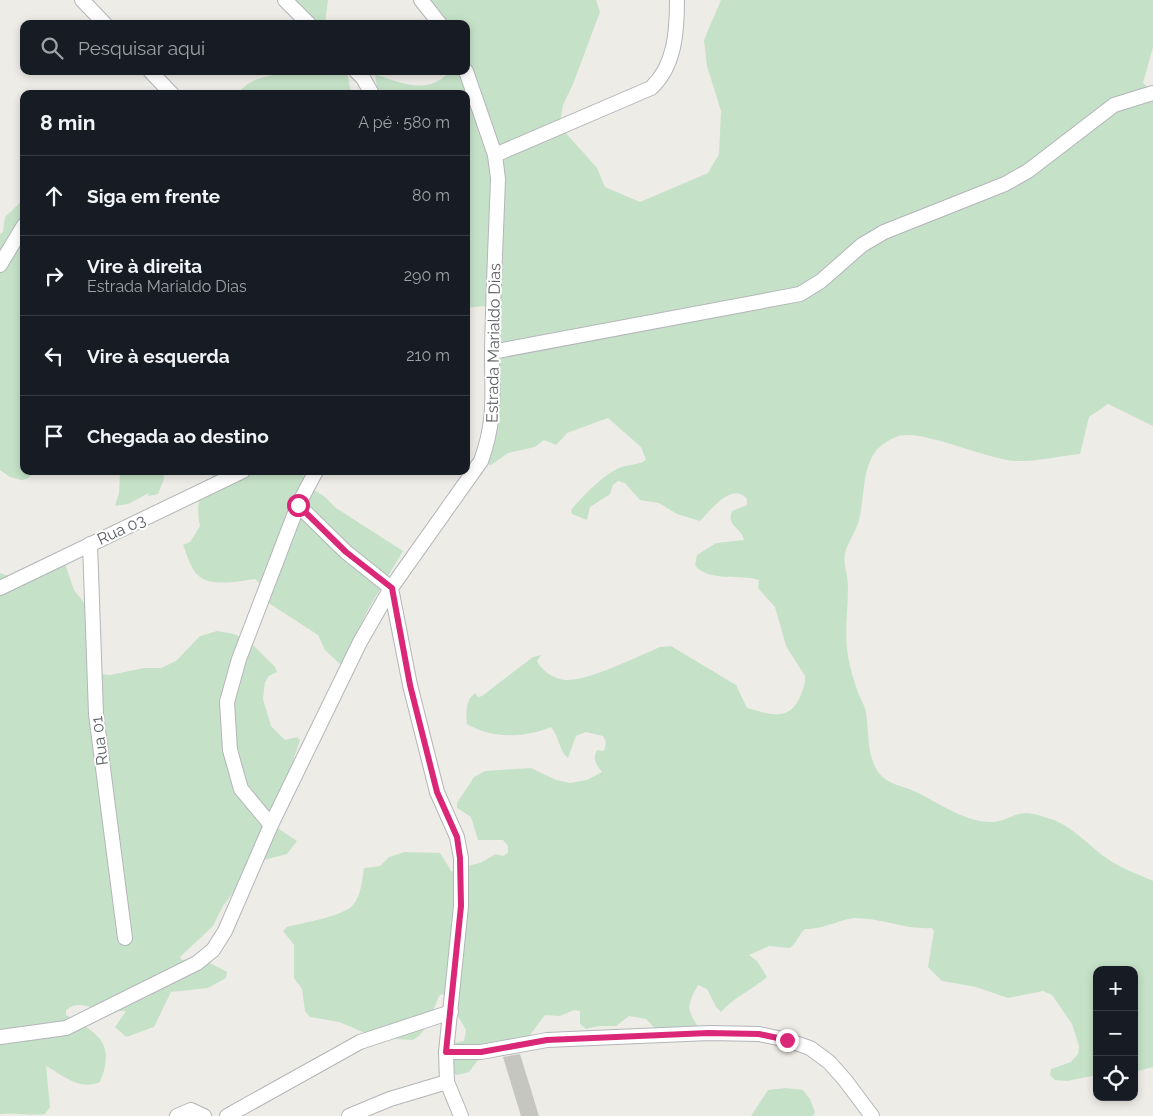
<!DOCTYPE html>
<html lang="pt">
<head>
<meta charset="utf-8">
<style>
  body { margin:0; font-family:Raleway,sans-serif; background:#242831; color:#f1f3f6 }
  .controls { position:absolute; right:15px; bottom:15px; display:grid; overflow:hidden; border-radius:10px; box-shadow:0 2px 8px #0003 }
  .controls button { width:45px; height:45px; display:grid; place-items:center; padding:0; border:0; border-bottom:1px solid #363941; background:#171b24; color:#f1f3f6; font:25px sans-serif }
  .stop { position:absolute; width:15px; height:15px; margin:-11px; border:4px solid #db2777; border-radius:50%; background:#fff }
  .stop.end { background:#db2777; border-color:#fff; box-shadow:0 1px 5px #0008 }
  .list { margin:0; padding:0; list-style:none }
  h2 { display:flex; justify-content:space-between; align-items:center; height:65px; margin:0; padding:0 20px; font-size:21px }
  h2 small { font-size:16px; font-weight:400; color:#9ea1a6 }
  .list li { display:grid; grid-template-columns:32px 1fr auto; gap:15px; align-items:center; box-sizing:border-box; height:80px; padding:0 20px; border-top:1px solid #363941 }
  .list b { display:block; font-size:19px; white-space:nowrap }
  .list p { margin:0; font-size:16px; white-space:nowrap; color:#9ea1a6 }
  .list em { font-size:16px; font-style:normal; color:#9ea1a6 }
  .icon { flex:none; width:28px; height:28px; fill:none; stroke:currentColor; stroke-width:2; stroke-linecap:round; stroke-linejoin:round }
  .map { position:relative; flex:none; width:1153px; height:1116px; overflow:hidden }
  .search { position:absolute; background:#171b24; box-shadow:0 2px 8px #0003; left:20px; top:20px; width:450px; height:55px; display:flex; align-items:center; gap:12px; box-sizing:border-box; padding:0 18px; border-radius:10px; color:#9ea1a6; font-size:19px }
  .panel { position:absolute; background:#171b24; box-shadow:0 2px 8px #0003; left:20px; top:90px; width:450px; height:385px; border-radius:10px }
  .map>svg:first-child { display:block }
  .green { fill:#c5e2c8 }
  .building { fill:#c6c6c0 }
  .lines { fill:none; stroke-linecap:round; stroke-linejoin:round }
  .minor-casing { stroke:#b3b5b9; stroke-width:16 }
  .minor { stroke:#fff; stroke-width:14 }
  .route { stroke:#db2777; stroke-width:6 }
  .labels { text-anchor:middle; stroke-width:4; stroke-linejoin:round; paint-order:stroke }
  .street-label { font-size:16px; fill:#5d6064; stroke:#fff }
</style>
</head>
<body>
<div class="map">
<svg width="1153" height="1116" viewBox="0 0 1153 1116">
  <rect width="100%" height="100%" fill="#eeece6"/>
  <!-- green -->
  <g class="green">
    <polygon points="286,0 328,0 325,24 299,24"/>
    <path d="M427 0H596L600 12 573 84 563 105 561 117 565 132 597 168 605 187 640 202 708 173 719 154 721 111 707 66 704 40 721 0H1153V47L1143 83 1153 92V426L1108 404 1089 417 1080 454C1059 456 1036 462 1016 461 988 460 922 429 899 436 851 452 872 501 853 535 838 562 847 560 848 587 848 611 844 632 848 656 850 668 854 681 858 693 861 699 865 706 866 713 870 736 865 769 890 782 897 786 906 787 914 791 938 802 965 823 993 822 1004 822 1015 813 1026 813 1033 813 1044 817 1051 819 1076 828 1092 850 1114 863 1126 870 1140 875 1153 881V1067L1134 1072V970H1097V1075L1067 1081 1055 1080 1050 1075 1051 1069 1071 1062 1078 1054 1079 1046 1072 1024 1052 995 1043 991 1008 998 976 987 942 981 928 967 934 931 932 928C906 930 881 918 855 918 839 919 827 929 805 929 799 934 797 942 790 948L769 946 749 955 757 961 767 977C752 990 734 997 721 1012L716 1007 707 989 698 985C689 1002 685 1008 697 1025L692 1031 659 1032 646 1019 629 1016 616 1026H599L586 1029 580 1024V1011L574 1010 560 1016 545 1015 527 1039 487 1048 469 1072 457 1075 445 1066V1045L464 1041 466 1030 446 996 442 994 439 996 427 1026 419 1036 413 1040 377 1038 339 1022 310 1017 305 1011 302 989 294 978V945L283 931 287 927C302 923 344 916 353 905 361 896 362 880 364 868L380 866 389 857 405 852 440 853 452 872 454 869 480 863 496 854 503 856 508 853V846L503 840H478L471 817 457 808V803L474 777 485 771 531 768 556 780 570 783 587 780 602 772C596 764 592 760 597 750L604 751 606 742 603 736 586 732 576 736 568 758C559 751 559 736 551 727 525 738 492 739 467 724 466 713 465 701 475 693L478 697 482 696 533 657 541 655 537 661C542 671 554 679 565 680 586 682 639 656 660 647L671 646 736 685 747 708C771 714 789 723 801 695 803 688 806 683 805 676L786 646 775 607 758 588 759 580C742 574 706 582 695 565L697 555 716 543 744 540C741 527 726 526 732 511L747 505V499C732 481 711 510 700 521L677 514 659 503 640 500 625 483 618 481 613 485 610 494 590 507 587 520 572 514 571 510C583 496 603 475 619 468 628 464 637 466 646 460L641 447 608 418 567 433 556 445 544 440 535 447 508 453 491 465 488 464V310L485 306 466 308V94H378L375 74C401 83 429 96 450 71H466V24H446Z"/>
    <path d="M289 71H347L351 94H236C257 74 264 79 289 71Z"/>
    <polygon points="24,199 24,471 47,471 34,472 27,479 22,480 10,477 0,470 0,234 3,232 5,217"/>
    <polygon points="120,471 163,471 164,479 158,494 148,496 149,493 128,504 115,506 119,493"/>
    <path d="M232 471H301L308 486 325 497 336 508 403 551 369 608 341 665 325 650 318 635 261 598V585L255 579C239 581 214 587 200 577 191 571 187 554 183 545L190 542 200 526C195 502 200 495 213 475Z"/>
    <path d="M63 558 74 590 85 604 91 620 93 673 110 675 144 668H161L176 661 200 636 217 631 234 634 250 642 275 667 277 672 269 676 265 682 263 699 271 726 285 740 297 737 300 740 289 773 269 814 276 827 297 841 287 854 264 860 250 870 223 906 213 926 180 957 182 960C200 957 211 963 227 972L226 978 208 988 171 992 154 1027 126 1037 115 1027 126 1011C119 1011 111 1012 105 1011 90 1009 80 999 66 1010V1015C98 1034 116 1042 100 1082 80 1091 64 1076 46 1066L50 1107 45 1114C30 1116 16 1112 0 1114V573L11 577Z"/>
    <polygon points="785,1088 803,1090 810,1099 815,1112 813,1116 751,1116 768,1090"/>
  </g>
  <!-- building -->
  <polygon class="building" points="520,1054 539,1116 521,1116 503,1057"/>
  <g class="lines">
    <!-- minor casing -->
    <g class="minor-casing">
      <g id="minor">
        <polyline points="82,0 105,24"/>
        <polyline points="285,0 309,24"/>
        <polyline points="421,0 440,24"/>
        <polyline points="150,71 172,94"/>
        <polyline points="356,71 363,78 372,94"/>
        <path d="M495 155 651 88C675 66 677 31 677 0"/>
        <polyline points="0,265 24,225"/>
        <polyline points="492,352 800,294 821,281 862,245 884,232 1005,184 1028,171 1114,105 1153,93"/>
        <polyline points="90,544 96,714 125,938"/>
        <polyline points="0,588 243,471"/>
        <polyline points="271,825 241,789 230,750 227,702 239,659 298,505 316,471"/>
        <polyline points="0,1037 66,1028 197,963 213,950 225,931 271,825 360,642 391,588 346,552 298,505"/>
        <polyline points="446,1052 481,1052 547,1040 709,1033 759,1034 787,1040 810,1048 829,1062 845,1080 872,1116"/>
        <polyline points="177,1116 191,1110 204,1116"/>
        <polyline points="227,1116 360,1042 451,1012"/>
        <polyline points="349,1116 390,1099 447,1082"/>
        <path d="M461 1116 447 1082 446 1052 461 906V858L457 837 437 792 410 685 391 588 481 461C496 420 492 393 492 352 493 294 496 236 498 179L495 155 466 71"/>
      </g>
    </g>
    <!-- minor -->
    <use href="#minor" class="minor"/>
  </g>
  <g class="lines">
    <!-- route -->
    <polyline class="route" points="298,505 346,552 392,588 410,685 437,792 457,837 460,858 461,906 446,1052 481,1052 547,1040 708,1033 759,1034 787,1040"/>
  </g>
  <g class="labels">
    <!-- street labels -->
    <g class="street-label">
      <text transform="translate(493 343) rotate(-89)" y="6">Estrada Marialdo Dias</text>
      <text transform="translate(121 529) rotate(-25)" y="6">Rua 03</text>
      <text transform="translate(99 741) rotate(-97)" y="6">Rua 01</text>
    </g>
  </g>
</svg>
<div class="controls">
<button>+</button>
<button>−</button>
<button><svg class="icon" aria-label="locate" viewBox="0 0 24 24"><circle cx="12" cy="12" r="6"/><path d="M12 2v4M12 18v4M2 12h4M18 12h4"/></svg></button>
</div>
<div class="stop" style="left:298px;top:505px"></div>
<div class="stop end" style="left:787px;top:1040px"></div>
<div class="search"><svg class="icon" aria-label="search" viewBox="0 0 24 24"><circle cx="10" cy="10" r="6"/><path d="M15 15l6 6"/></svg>Pesquisar aqui</div>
<section class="panel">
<h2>8 min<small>A pé · 580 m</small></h2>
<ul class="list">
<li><svg class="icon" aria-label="ahead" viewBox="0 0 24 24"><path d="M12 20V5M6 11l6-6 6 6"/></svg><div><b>Siga em frente</b></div><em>80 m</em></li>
<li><svg class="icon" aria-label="right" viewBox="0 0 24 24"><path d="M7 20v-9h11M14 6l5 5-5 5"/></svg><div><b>Vire à direita</b><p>Estrada Marialdo Dias</p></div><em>290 m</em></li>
<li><svg class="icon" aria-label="left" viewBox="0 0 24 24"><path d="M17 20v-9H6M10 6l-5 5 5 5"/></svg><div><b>Vire à esquerda</b></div><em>210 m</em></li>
<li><svg class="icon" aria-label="arrive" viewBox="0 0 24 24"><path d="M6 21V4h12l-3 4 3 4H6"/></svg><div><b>Chegada ao destino</b></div></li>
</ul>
</section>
</div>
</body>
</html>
